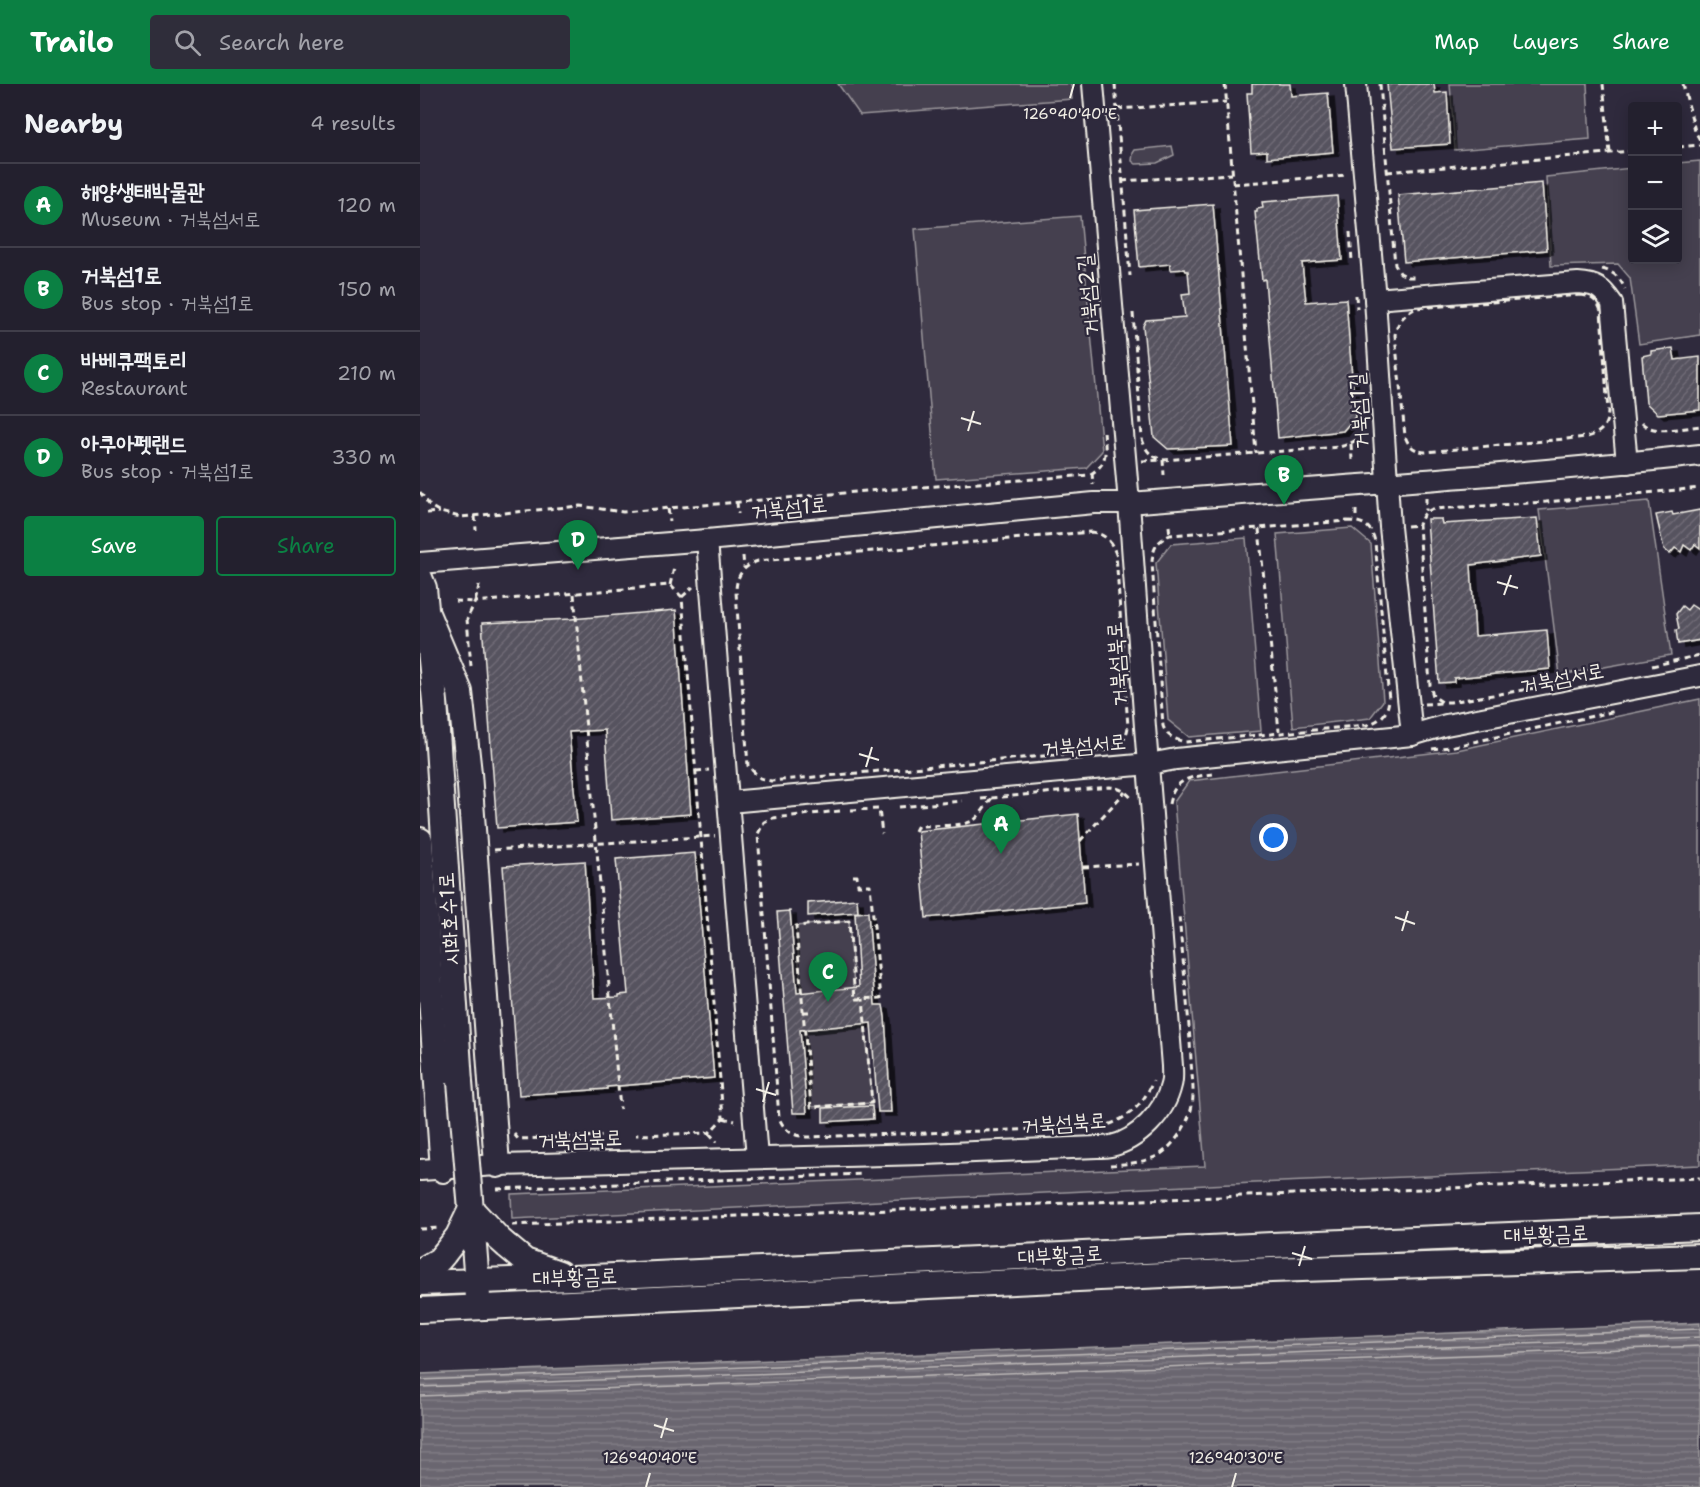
<!DOCTYPE html>
<html lang="en">
<head>
<meta charset="utf-8">
<style>
  body { margin:0; font-family:"Shantell Sans","Poor Story",sans-serif; background:#2f2d3a; color:#f1f3f6 }
  .controls { position:absolute; right:18px; top:18px; display:grid; overflow:hidden; border-radius:6px; box-shadow:0 3px 15px #0003 }
  .controls button { width:54px; height:54px; display:grid; place-items:center; padding:0; border:0; border-bottom:2px solid #403e4a; background:#23202e; color:#f1f3f6; font:30px sans-serif }
  .you { position:absolute; left:854px; top:754px; width:21px; height:21px; margin:-15px; border:4px solid #fff; border-radius:50%; background:#1a73e8; box-shadow:0 0 0 9px #1a73e833 }
  .badge { display:grid; place-items:center; width:39px; height:39px; border-radius:50%; background:#0b8043; color:#fff; font-size:20px; font-weight:700 }
  .pin { position:absolute; translate:-50% -50px; filter:drop-shadow(0 2px 3px #0008) }
  .pin::after { content:''; position:absolute; top:32px; width:21px; height:18px; background:inherit; clip-path:polygon(0 0,100% 0,50% 100%) }
  .list { margin:0; padding:0; list-style:none }
  h2 { display:flex; justify-content:space-between; align-items:center; height:78px; margin:0; padding:0 24px; font-size:26px }
  h2 small { font-size:20px; font-weight:400; color:#a3a3aa }
  .list li { display:grid; grid-template-columns:39px 1fr auto; gap:18px; align-items:center; box-sizing:border-box; height:84px; padding:0 24px; border-top:2px solid #403e4a }
  .list b { display:block; font-size:22px; white-space:nowrap }
  .list p { margin:0; font-size:20px; white-space:nowrap; color:#a3a3aa }
  .list em { font-size:20px; font-style:normal; color:#a3a3aa }
  .actions { display:flex; gap:12px; padding:18px 24px }
  .actions a { flex:1; padding:14px 0; border:2px solid #0b8043; border-radius:6px; text-align:center; font-size:21px; color:#0b8043 }
  .actions .main { background:#0b8043; color:#fff }
  .icon { flex:none; width:33px; height:33px; fill:none; stroke:currentColor; stroke-width:2; stroke-linecap:round; stroke-linejoin:round }
  .map { position:relative; flex:none; width:1280px; height:1403px; overflow:hidden }
  header { display:flex; align-items:center; gap:36px; box-sizing:border-box; height:84px; padding:0 30px; background:#0b8043; color:#fff }
  header strong { font-size:28px }
  nav { display:flex; gap:33px; margin-inline-start:auto; font-size:21px }
  .search { width:420px; height:54px; background:#2f2d3a; display:flex; align-items:center; gap:15px; box-sizing:border-box; padding:0 21px; border-radius:6px; color:#a3a3aa; font-size:22px }
  main { display:flex }
  aside { flex:1; background:#23202e }
  .map>svg:first-child { display:block }
  .grass { fill:#454050; stroke:#9c989c; stroke-width:1.5 }
  .water { fill:url(#water-rules); stroke:#a19ea0; stroke-width:1.5 }
  .lines { fill:none; stroke-linecap:round; stroke-linejoin:round }
  .shore { stroke:#bdb9b8; stroke-width:1.5 }
  .building { fill:url(#building-hatch); stroke:#f4f1e8; stroke-width:1.5; filter:url(#shadow) }
  .minor-casing { stroke:#f4f1e8; stroke-width:24 }
  .major-casing { stroke:#f4f1e8; stroke-width:28 }
  .path { stroke:#f4f1e8; stroke-width:3; stroke-dasharray:6 4.5; stroke-linecap:butt }
  .minor { stroke:#2f2a3d; stroke-width:20 }
  .major { stroke:#2f2a3d; stroke-width:24 }
  .major-bridge-casing { stroke:#f4f1e8; stroke-width:28; stroke-linecap:butt }
  .major-bridge { stroke:#2f2a3d; stroke-width:24 }
  .ticks { fill:none; stroke:#f4f1e8; stroke-width:2 }
  .labels { text-anchor:middle; stroke-width:4.5; stroke-linejoin:round; paint-order:stroke }
  .street-label { font-size:21px; fill:#f4f1e8; stroke:#2f2a3d }
  .ticks-label { font-size:15px; text-anchor:middle; fill:#f4f1e8; stroke:#2f2a3d; stroke-width:4.5; stroke-linejoin:round; paint-order:stroke }
</style>
</head>
<body>
<header>
<strong>Trailo</strong>
<div class="search"><svg class="icon" aria-label="search" viewBox="0 0 24 24"><circle cx="10" cy="10" r="6"/><path d="M15 15l6 6"/></svg>Search here</div>
<nav><a>Map</a><a>Layers</a><a>Share</a></nav>
</header>
<main>
<aside>
<h2>Nearby<small>4 results</small></h2>
<ul class="list">
<li><span class="badge">A</span><div><b>해양생태박물관</b><p>Museum · 거북섬서로</p></div><em>120 m</em></li>
<li><span class="badge">B</span><div><b>거북섬1로</b><p>Bus stop · 거북섬1로</p></div><em>150 m</em></li>
<li><span class="badge">C</span><div><b>바베큐팩토리</b><p>Restaurant</p></div><em>210 m</em></li>
<li><span class="badge">D</span><div><b>아쿠아펫랜드</b><p>Bus stop · 거북섬1로</p></div><em>330 m</em></li>
</ul>
<div class="actions"><a class="main">Save</a><a>Share</a></div>
</aside>
<div class="map">
<svg width="1280" height="1403" viewBox="0 0 1280 1403">
  <defs>
    <pattern id="water-rules" width="6" height="5" patternUnits="userSpaceOnUse" patternTransform="scale(1.5)"><rect width="6" height="5" fill="#6a6670"/><path d="M0 2.5h6" fill="none" stroke="#807c84"/></pattern>
    <pattern id="building-hatch" width="6" height="6" patternUnits="userSpaceOnUse" patternTransform="scale(1.5)"><rect width="6" height="6" fill="#56525f"/><path d="M-1 1l2-2M0 6l6-6M5 7l2-2" fill="none" stroke="#6f6b76"/></pattern>
    <filter id="shadow"><feDropShadow dx="6" dy="4" stdDeviation="0" flood-color="#0009"/></filter>
  </defs>
  <rect width="100%" height="100%" fill="#2f2a3d"/>
  <filter id="ink" filterUnits="userSpaceOnUse"><feTurbulence type="fractalNoise" baseFrequency=".0167" numOctaves="2"/><feDisplacementMap in="SourceGraphic" scale="12" xChannelSelector="R" yChannelSelector="G"/><feConvolveMatrix kernelMatrix="1 2 1 2 8 2 1 2 1" color-interpolation-filters="sRGB"/></filter>
  <g filter="url(#ink)">
    <!-- grass -->
    <g class="grass">
      <polygon points="418,0 651,0 652,15 440,31"/>
      <polygon points="1030,0 1167,0 1170,55 1035,66"/>
      <polygon points="752,62 754,71 737,79 716,80 712,77 713,69 715,66"/>
      <polygon points="1280,77 1280,251 1219,260 1210,194 1198,180 1131,182 1126,93 1212,84 1212,176 1258,176 1258,79"/>
      <polygon points="660,132 682,367 666,384 516,395 495,145"/>
      <polygon points="1229,417 1251,571 1140,591 1119,426"/>
      <polygon points="932,444 951,460 963,617 950,634 873,643 857,450"/>
      <polygon points="826,454 841,647 769,653 748,636 736,479 751,460"/>
      <polygon points="1280,615 1280,1081 787,1101 92,1135 91,1110 785,1082 754,718 769,697 1037,666"/>
      <polygon points="429,837 435,915 443,915 452,1019 391,1023 376,842"/>
    </g>
    <!-- water -->
    <polygon class="water" points="1280,1239 1280,1403 0,1403 0,1290"/>
    <g class="lines">
      <!-- shore -->
      <g class="shore">
        <polyline points="0,1296 1280,1245"/>
        <polyline points="0,1303 1280,1253"/>
        <polyline points="0,1312 1280,1262"/>
      </g>
    </g>
    <!-- building -->
    <g class="building">
      <polygon points="832,0 870,0 871,12 908,9 913,68 847,74 847,67 831,68 827,9 832,9"/>
      <polygon points="967,0 1014,0 1015,9 1027,8 1030,60 973,64"/>
      <polygon points="1122,99 1127,166 984,178 978,111"/>
      <polygon points="917,112 922,176 882,179 886,218 926,215 935,333 923,347 858,354 845,195 842,196 835,128 837,128 837,125 843,124 842,118"/>
      <polygon points="793,120 813,362 748,365 734,353 723,242 726,236 765,233 762,210 770,209 768,187 766,187 765,185 751,186 750,180 719,183 714,126"/>
      <polygon points="1253,264 1255,276 1280,273 1280,326 1238,330 1226,319 1222,272 1231,270 1231,267"/>
      <polygon points="1280,426 1280,464 1275,460 1271,466 1264,461 1261,468 1255,464 1250,470 1244,465 1236,431 1252,428 1253,431"/>
      <polygon points="1117,434 1121,472 1051,481 1055,552 1127,546 1130,585 1034,594 1034,598 1019,599 1007,435 1021,435 1022,440"/>
      <polygon points="1271,521 1280,527 1280,556 1258,560 1256,546 1259,545 1256,530 1262,522 1267,526"/>
      <polygon points="256,526 271,730 191,736 185,646 149,648 157,738 77,744 62,539 151,535"/>
      <polygon points="658,730 665,819 506,834 498,747"/>
      <polygon points="275,769 294,994 187,1003 187,1005 99,1011 83,782 165,777 174,914 199,913 199,911 208,910 196,775"/>
      <polygon points="437,815 438,828 388,832 388,819"/>
      <polygon points="370,827 377,909 439,903 435,829 448,828 455,921 463,921 465,933 471,1028 458,1028 451,939 380,946 387,1029 373,1029 357,828"/>
      <polygon points="452,1022 453,1035 403,1038 403,1024"/>
    </g>
    <g class="lines">
      <!-- minor casing -->
      <g class="minor-casing">
        <g id="minor">
          <polyline points="936,0 955,215 970,443 992,651"/>
          <path d="M955 215 1158 199C1176 200 1182 204 1192 219L1207 379"/>
          <polyline points="287,456 337,1074"/>
          <path d="M0 479 287 456 674 419H709C900 403 1090 392 1280 371"/>
          <polyline points="309,718 729,680 756,675 992,651 1026,641 1280,592"/>
          <path d="M0 1086 77 1081 505 1070 677 1063C681 1063 686 1063 691 1062 718 1056 745 1028 751 1001 753 995 752 988 752 982L725 643 709 419 673 0"/>
        </g>
      </g>
      <!-- major casing -->
      <g class="major-casing">
        <g id="major">
          <polyline points="0,494 4,504 15,617 40,998"/>
          <polyline points="8,532 40,608 49,689 77,1081"/>
          <polyline points="0,756 23,1086"/>
          <polyline points="54,1161 58,1213"/>
          <polyline points="87,1162 105,1177 139,1189"/>
          <polyline points="0,1187 19,1176 24,1170"/>
          <polyline points="0,1199 152,1194 852,1161 1280,1143"/>
          <polyline points="0,1226 851,1186 1280,1172"/>
        </g>
      </g>
      <!-- path -->
      <g class="path">
        <polyline points="695,0 710,192"/>
        <polyline points="805,0 836,369"/>
        <polyline points="960,0 975,181 980,189 988,193 996,193"/>
        <polyline points="1183,0 1190,69"/>
        <polyline points="1263,0 1275,47 1280,56"/>
        <polyline points="697,25 806,18"/>
        <polyline points="1258,63 1280,61"/>
        <polyline points="967,88 1212,67"/>
        <polyline points="702,97 812,90"/>
        <polyline points="813,100 928,91"/>
        <polyline points="930,148 932,177"/>
        <path d="M1182 185C1194 188 1201 194 1205 206"/>
        <polyline points="936,211 937,225"/>
        <path d="M1161 211C1171 212 1178 217 1181 227L1188 328C1187 343 1181 349 1167 353L1005 368C995 367 988 362 985 352L975 251C977 238 984 230 996 224Z"/>
        <path d="M713 229 722 355C726 367 730 372 743 376L919 363C934 359 944 354 944 337"/>
        <path d="M1222 339C1232 351 1264 344 1280 342"/>
        <polyline points="931,360 932,376"/>
        <polyline points="722,377 743,376 744,391"/>
        <polyline points="672,389 673,401"/>
        <path d="M0 408 10 422 20 428 40 433 160 422 203 428 447 407 669 391C690 379 685 367 684 346"/>
        <polyline points="1006,414 1006,427"/>
        <polyline points="317,418 318,430"/>
        <polyline points="248,425 250,438"/>
        <polyline points="936,426 936,436"/>
        <polyline points="7,429 20,428"/>
        <polyline points="55,432 56,446"/>
        <path d="M927 437C943 437 952 442 955 458L969 616C967 631 961 636 947 641L765 658C755 655 747 653 743 642L732 478C733 464 737 457 750 451Z"/>
        <polyline points="749,442 750,451"/>
        <polyline points="987,442 999,441"/>
        <polyline points="839,445 859,647"/>
        <path d="M670 448C685 449 691 457 696 470L708 643C706 655 701 662 689 666L351 697 340 694 328 682 316 508C316 492 323 482 338 477Z"/>
        <polyline points="323,472 324,484"/>
        <polyline points="250,501 254,484"/>
        <polyline points="154,510 200,1025"/>
        <polyline points="262,513 273,503"/>
        <polyline points="35,517 55,518 60,498"/>
        <polyline points="51,582 47,535 55,518 250,501 262,513 303,1034 289,1049 216,1051"/>
        <polyline points="1232,582 1280,571"/>
        <path d="M1146 599 1030 618H1022L1013 612 1010 601 999 441C1002 432 1004 428 1013 425L1126 418 1280 404"/>
        <polyline points="1004,620 1021,619"/>
        <polyline points="1012,665 1030,663 1196,627"/>
        <polyline points="276,687 289,686"/>
        <path d="M561 715 690 703C700 704 707 708 713 716"/>
        <path d="M749 720C754 694 771 693 793 690"/>
        <polyline points="479,723 542,717"/>
        <polyline points="431,726 459,725 462,750"/>
        <path d="M420 727 353 734 344 738 338 750 359 1034C365 1048 374 1052 388 1053L681 1043C706 1036 723 1022 733 997"/>
        <path d="M495 747 497 743 502 742C515 741 543 743 554 736 561 731 566 721 572 714"/>
        <polyline points="660,757 705,708"/>
        <polyline points="74,766 295,752"/>
        <polyline points="663,783 719,780"/>
        <polyline points="433,792 437,792 438,801 450,801 461,914 435,915 429,837 376,842 391,1023 452,1019 443,915"/>
        <polyline points="383,928 391,928"/>
        <polyline points="303,1034 315,1037"/>
        <polyline points="289,1049 297,1058"/>
        <polyline points="94,1050 98,1055 189,1052"/>
        <path d="M690 1081C706 1080 724 1079 739 1071 752 1063 764 1046 769 1032 776 1015 772 995 771 977 769 928 763 880 759 831"/>
        <polyline points="77,1105 443,1090"/>
        <polyline points="92,1141 1280,1094"/>
        <polyline points="0,1145 19,1144"/>
      </g>
      <!-- minor -->
      <use href="#minor" class="minor"/>
      <!-- major -->
      <use href="#major" class="major"/>
      <!-- major-bridge casing -->
      <g class="major-bridge-casing">
        <g id="major-bridge">
          <polyline points="40,998 54,1161"/>
          <polyline points="24,1170 38,1152 51,1125 79,1155 87,1162"/>
        </g>
      </g>
      <!-- major-bridge -->
      <use href="#major-bridge" class="major-bridge"/>
    </g>
  </g>
  <!-- ticks -->
  <path class="ticks" d="M650 14 654 0M541 334 561 340M548 347 554 327M1077 498 1098 504M1084 511 1091 491M439 670 459 676M446 683 452 663M975 833 995 840M982 847 988 827M336 1005 356 1011M343 1018 349 998M872 1169 892 1175M879 1182 885 1162M234 1341 254 1347M241 1354 247 1334M226 1403 230 1389M812 1403 816 1389"/>
  <g class="labels">
    <!-- street labels -->
    <g class="street-label">
      <text transform="translate(668 211) rotate(-95)" y="7">거북섬2길</text>
      <text transform="translate(939 327) rotate(-94)" y="7">거북섬1길</text>
      <text transform="translate(369 424) rotate(-6)" y="7">거북섬1로</text>
      <text transform="translate(697 580) rotate(-94)" y="7">거북섬북로</text>
      <text transform="translate(1142 594) rotate(-11)" y="7">거북섬서로</text>
      <text transform="translate(664 661) rotate(-5)" y="7">거북섬서로</text>
      <text transform="translate(29 835) rotate(-94)" y="7">시화호수1로</text>
      <text transform="translate(644 1039) rotate(-4)" y="7">거북섬북로</text>
      <text transform="translate(160 1055) rotate(-2)" y="7">거북섬북로</text>
      <text transform="translate(1126 1150) rotate(-2)" y="7">대부황금로</text>
      <text transform="translate(640 1171) rotate(-3)" y="7">대부황금로</text>
      <text transform="translate(155 1193) rotate(-2)" y="7">대부황금로</text>
    </g>
  </g>
  <g class="ticks-label">
    <text x="650" y="35">126°40'40"E</text>
    <text x="230" y="1379">126°40'40"E</text>
    <text x="816" y="1379">126°40'30"E</text>
  </g>
</svg>
<div class="controls">
<button>+</button>
<button>−</button>
<button><svg class="icon" aria-label="layers" viewBox="0 0 24 24"><path d="M12 4l9 5-9 5-9-5zM3 14l9 5 9-5"/></svg></button>
</div>
<div class="you"></div>
<div class="pin badge" style="left:581px;top:770px">A</div>
<div class="pin badge" style="left:864px;top:421px">B</div>
<div class="pin badge" style="left:408px;top:918px">C</div>
<div class="pin badge" style="left:158px;top:486px">D</div>
</div>
</main>
</body>
</html>
